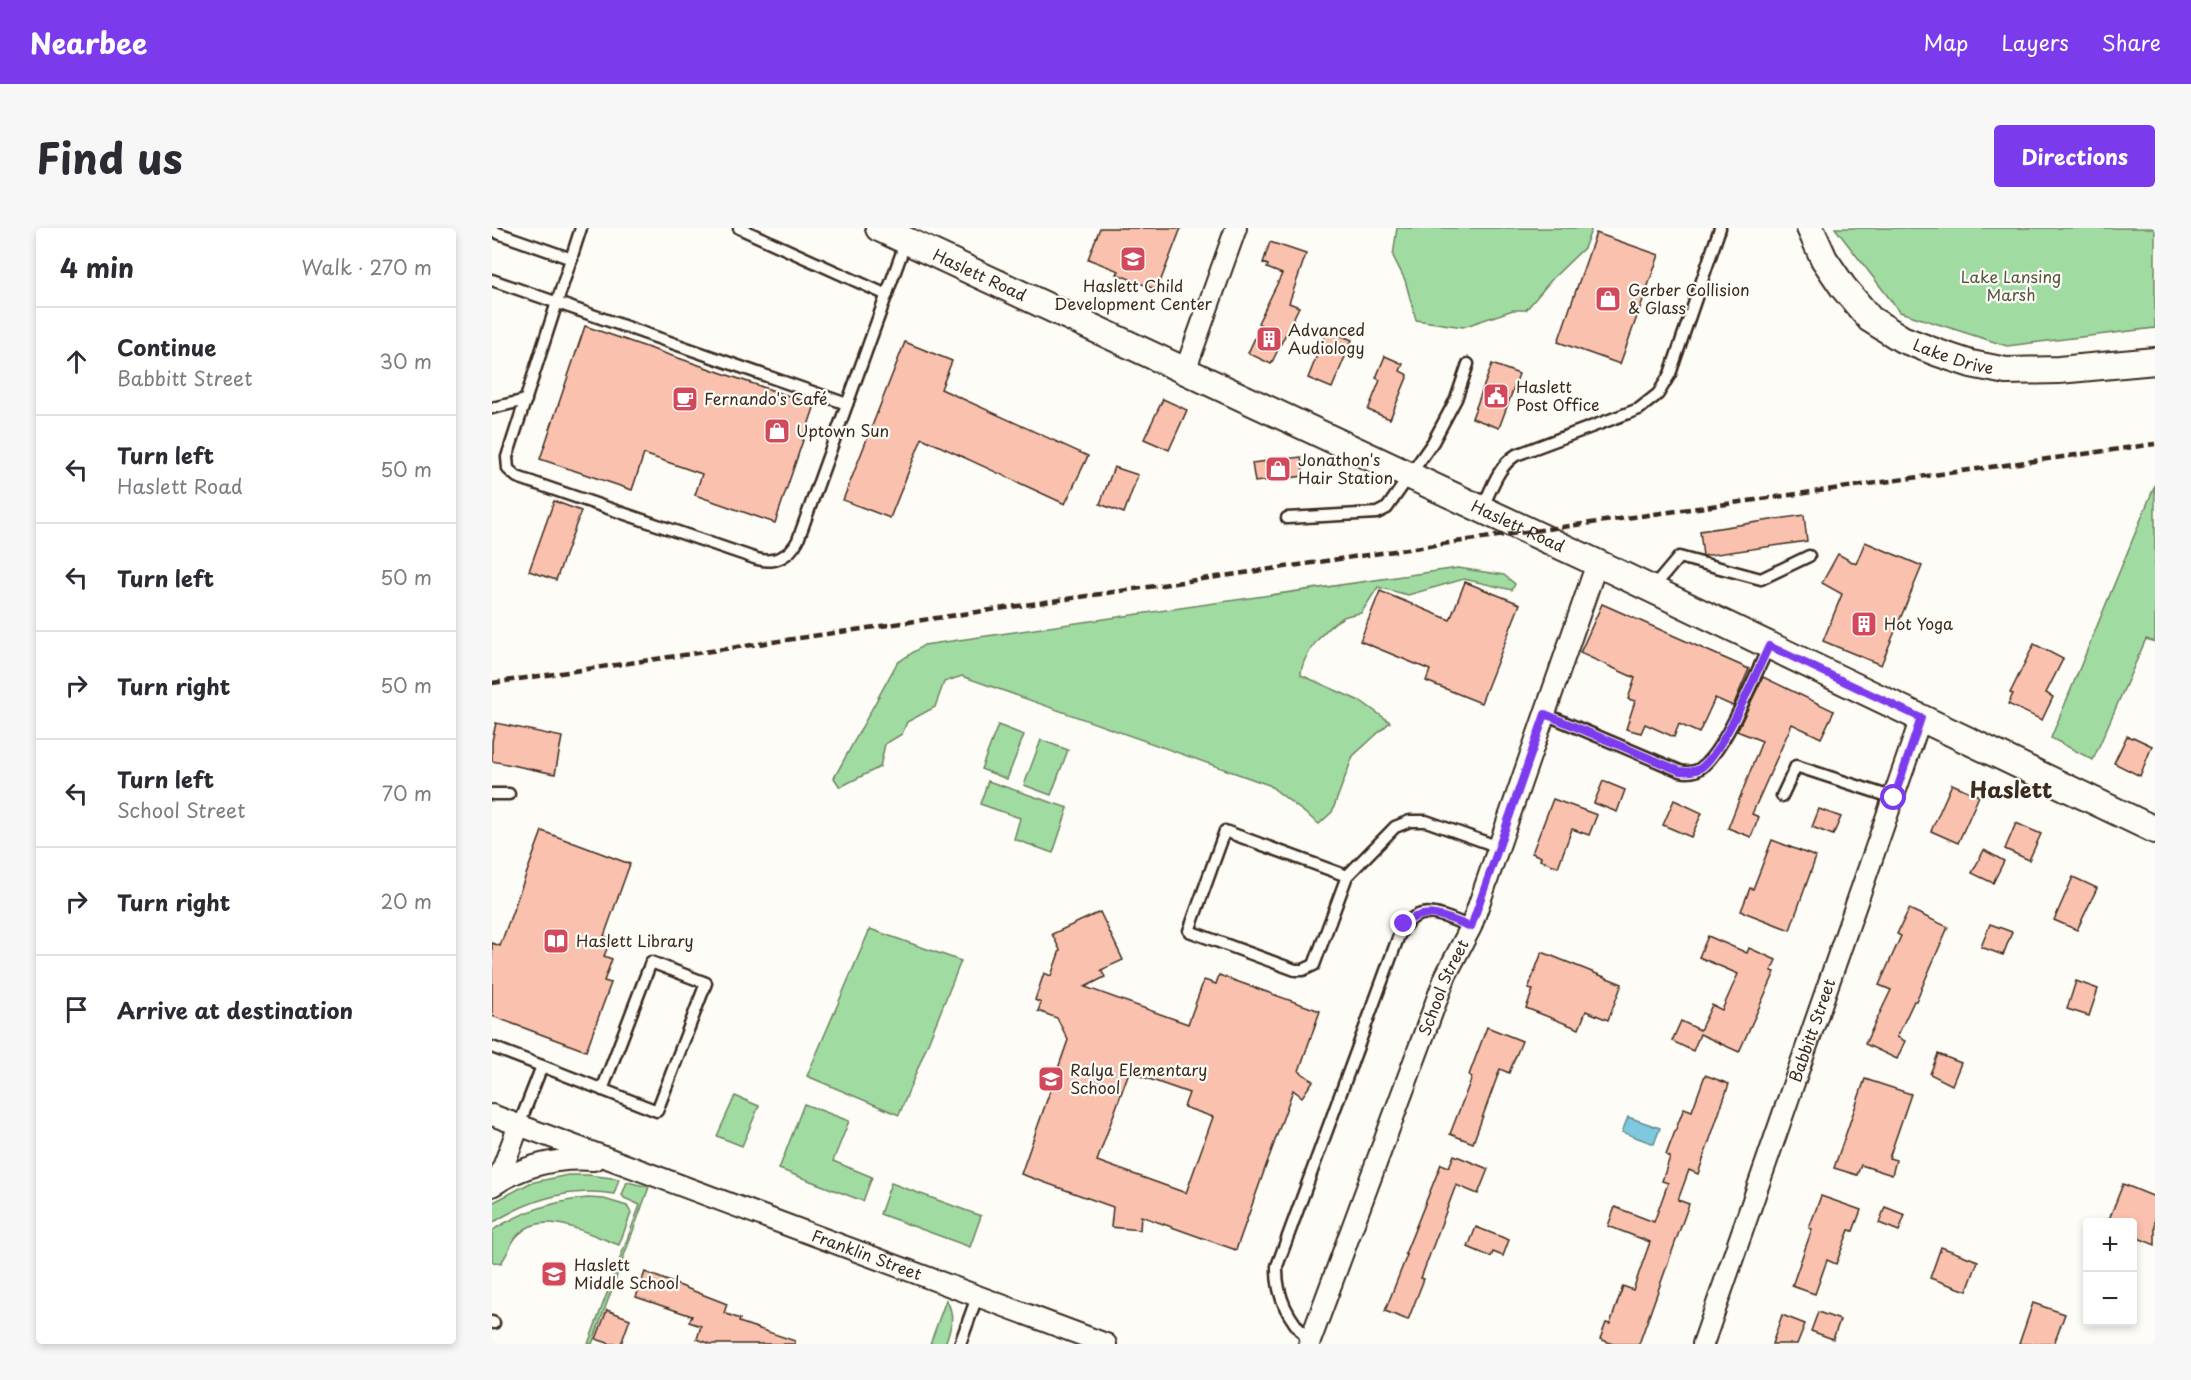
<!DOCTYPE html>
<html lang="en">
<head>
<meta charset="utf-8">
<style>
  body { margin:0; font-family:"Playpen Sans",sans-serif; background:#f7f7f7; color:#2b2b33 }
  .controls { position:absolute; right:18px; bottom:18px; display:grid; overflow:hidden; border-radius:6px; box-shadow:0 3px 9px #0003 }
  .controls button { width:54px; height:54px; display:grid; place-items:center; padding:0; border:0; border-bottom:2px solid #e1e1e2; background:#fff; color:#2b2b33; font:30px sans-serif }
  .stop { position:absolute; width:18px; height:18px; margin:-14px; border:4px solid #7c3aed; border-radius:50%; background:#fff }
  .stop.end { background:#7c3aed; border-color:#fff; box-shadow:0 2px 6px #0008 }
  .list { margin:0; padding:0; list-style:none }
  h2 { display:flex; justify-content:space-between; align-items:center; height:78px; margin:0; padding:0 24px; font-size:26px }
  h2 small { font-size:20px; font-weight:400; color:#7c7c81 }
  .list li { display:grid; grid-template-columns:39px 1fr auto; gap:18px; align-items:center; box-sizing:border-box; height:108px; padding:0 24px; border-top:2px solid #e1e1e2 }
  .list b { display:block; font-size:22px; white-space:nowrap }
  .list p { margin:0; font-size:20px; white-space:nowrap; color:#7c7c81 }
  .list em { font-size:20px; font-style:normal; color:#7c7c81 }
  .icon { flex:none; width:33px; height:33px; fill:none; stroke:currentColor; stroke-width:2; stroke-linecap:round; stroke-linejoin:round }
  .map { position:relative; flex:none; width:1663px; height:1116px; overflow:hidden; border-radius:6px }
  header { display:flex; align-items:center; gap:36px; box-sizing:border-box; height:84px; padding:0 30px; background:#7c3aed; color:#fff }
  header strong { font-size:28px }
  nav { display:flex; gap:33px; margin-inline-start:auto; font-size:21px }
  .intro { display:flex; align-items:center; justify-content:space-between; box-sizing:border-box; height:144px; padding:0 36px }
  h1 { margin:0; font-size:42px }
  .button { padding:15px 27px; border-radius:6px; background:#7c3aed; color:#fff; font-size:21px; font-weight:700 }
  main { display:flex; gap:36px; padding:0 36px }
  aside { flex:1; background:#fff; border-radius:6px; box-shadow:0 3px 9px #0003 }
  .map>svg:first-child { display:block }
  .green { fill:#a0dba2; stroke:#6e8260; stroke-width:1.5 }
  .water { fill:#7ec9de; stroke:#638991; stroke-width:1.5 }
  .building { fill:#fac2ae; stroke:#3b2a1e; stroke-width:1.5; fill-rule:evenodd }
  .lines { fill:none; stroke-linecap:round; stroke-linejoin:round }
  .service-casing { stroke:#3b2a1e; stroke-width:15 }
  .minor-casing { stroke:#3b2a1e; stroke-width:24 }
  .tertiary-casing { stroke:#3b2a1e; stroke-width:30 }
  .service { stroke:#fdfcf7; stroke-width:10 }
  .minor { stroke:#fdfcf7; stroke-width:20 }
  .tertiary { stroke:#fdfcf7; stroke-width:26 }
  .rail { stroke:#3b2a1e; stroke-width:4.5; stroke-dasharray:9 4.5; stroke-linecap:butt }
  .route { stroke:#7c3aed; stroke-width:8 }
  .labels { text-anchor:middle; stroke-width:4.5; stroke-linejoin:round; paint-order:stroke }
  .street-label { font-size:16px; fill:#3b2a1e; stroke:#fdfcf7 }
  .park-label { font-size:16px; fill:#54563f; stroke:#fdfcf7 }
  .poi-label { font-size:16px; fill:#3b2a1e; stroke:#fdfcf7; text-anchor:start }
  .district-label { font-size:22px; font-weight:bold; fill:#3b2a1e; stroke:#fdfcf7 }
</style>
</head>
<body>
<header>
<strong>Nearbee</strong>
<nav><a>Map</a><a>Layers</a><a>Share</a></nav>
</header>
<div class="intro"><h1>Find us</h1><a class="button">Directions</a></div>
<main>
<aside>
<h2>4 min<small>Walk · 270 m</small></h2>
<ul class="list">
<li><svg class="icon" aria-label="ahead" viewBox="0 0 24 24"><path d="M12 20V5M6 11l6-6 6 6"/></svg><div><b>Continue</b><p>Babbitt Street</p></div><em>30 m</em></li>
<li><svg class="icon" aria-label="left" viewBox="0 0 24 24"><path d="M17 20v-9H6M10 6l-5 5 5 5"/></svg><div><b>Turn left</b><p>Haslett Road</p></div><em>50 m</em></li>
<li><svg class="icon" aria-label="left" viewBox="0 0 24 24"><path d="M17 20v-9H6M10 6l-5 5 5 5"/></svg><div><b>Turn left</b></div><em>50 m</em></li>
<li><svg class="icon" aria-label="right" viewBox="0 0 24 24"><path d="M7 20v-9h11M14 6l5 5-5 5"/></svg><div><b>Turn right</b></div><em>50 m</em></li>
<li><svg class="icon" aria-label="left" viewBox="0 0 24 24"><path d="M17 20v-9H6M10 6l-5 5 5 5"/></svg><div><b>Turn left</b><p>School Street</p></div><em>70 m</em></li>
<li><svg class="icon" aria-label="right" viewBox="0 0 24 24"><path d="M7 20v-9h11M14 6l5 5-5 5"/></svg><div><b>Turn right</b></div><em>20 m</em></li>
<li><svg class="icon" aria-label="arrive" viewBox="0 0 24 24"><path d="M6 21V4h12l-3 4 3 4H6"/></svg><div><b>Arrive at destination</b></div></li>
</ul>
</aside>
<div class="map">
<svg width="1663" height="1116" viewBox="0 0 1663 1116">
  <rect width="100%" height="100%" fill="#fdfcf7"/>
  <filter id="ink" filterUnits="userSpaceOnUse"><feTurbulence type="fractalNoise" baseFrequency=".0167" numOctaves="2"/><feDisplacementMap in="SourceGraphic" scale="12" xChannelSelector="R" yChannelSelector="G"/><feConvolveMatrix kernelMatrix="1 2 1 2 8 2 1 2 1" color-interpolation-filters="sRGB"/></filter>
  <g filter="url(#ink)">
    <!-- green -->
    <g class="green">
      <polygon points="905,0 1100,0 1092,20 1061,50 1034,82 1021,82 971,99 924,92 913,52 901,28"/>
      <polygon points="1343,0 1663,0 1663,100 1515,118 1408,84"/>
      <polygon points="1663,257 1663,414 1654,411 1601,532 1559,510"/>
      <path d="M966 340 1012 347 1023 356 1020 362 972 351 916 367 886 359 869 385C863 386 855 387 850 390 833 399 809 429 809 447L870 474 898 494 861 528 840 584 827 596 777 557 470 448 452 454 443 479 415 494 410 506 393 516 388 539 348 559 342 550 405 435 432 417Z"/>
      <polygon points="506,497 532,507 515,551 489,541"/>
      <polygon points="549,512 576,522 559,567 532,557"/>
      <polygon points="496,553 576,580 561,625 522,611 528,590 488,576"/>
      <polygon points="378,701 469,733 407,887 315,848"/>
      <polygon points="243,868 267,878 250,918 225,908"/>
      <polygon points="312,876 357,893 341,933 380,949 371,973 287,941"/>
      <path d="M76 947H96L127 951 122 966C78 959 37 972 0 995V975L38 955Z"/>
      <polygon points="135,954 157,959 100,1116 96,1116 148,977 132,970 130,967"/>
      <polygon points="399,955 489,988 478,1019 388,986"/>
      <path d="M96 970 112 971 135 978 139 985 127 1017C98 1007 52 979 26 1007 18 1015 16 1026 9 1035L0 1034V1003L4 1000C34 982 62 973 96 970Z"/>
      <path d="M454 1072C464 1087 459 1100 453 1116H438Z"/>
    </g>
    <!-- water -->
    <polygon class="water" points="1136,889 1168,900 1162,916 1130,904"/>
    <!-- building -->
    <g class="building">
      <polygon points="608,0 689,0 665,62 625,46 627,43 596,31"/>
      <polygon points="1104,5 1167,27 1128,136 1066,114"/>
      <polygon points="778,14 814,26 797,75 807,79 779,136 756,125 769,97 766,95 790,46 775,40 776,37 771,35"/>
      <polygon points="93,98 323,177 283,295 203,267 210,246 152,226 140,262 48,231"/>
      <polygon points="835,102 860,112 840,160 816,150"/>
      <polygon points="413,114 460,133 449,161 596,228 573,276 430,210 398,290 351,272"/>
      <polygon points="893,128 911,136 908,143 916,147 898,191 876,182 888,152 884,150"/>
      <polygon points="1000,136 1027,146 1007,200 980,190"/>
      <polygon points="671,171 695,182 677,222 652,211"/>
      <polygon points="809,229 812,248 763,254 760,235"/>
      <polygon points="622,239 646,247 632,285 608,276"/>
      <polygon points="62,273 89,283 64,352 37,343"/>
      <polygon points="1312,287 1315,313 1211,328 1208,303"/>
      <polygon points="1373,314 1430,338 1389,437 1331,413 1350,366 1330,355 1346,326 1364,336"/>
      <polygon points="973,354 1028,376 989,475 934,453 938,442 868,413 888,363 958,392"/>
      <polygon points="1110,376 1257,441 1241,478 1223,470 1207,505 1187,496 1182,509 1153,496 1149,505 1134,501 1143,473 1136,471 1143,450 1088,425"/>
      <polygon points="1542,416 1571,431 1554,465 1561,469 1550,492 1516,476 1521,466 1518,465"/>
      <polygon points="1271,449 1342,483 1329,510 1300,496 1260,586 1267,589 1259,609 1236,600 1270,513 1245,503"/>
      <polygon points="4,495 70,509 63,546 0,533 0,513"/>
      <polygon points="1635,508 1640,510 1641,509 1660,518 1648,548 1622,535"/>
      <polygon points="1111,553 1133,562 1125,584 1102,575"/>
      <polygon points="1460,556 1487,568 1466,615 1439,603"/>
      <polygon points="1061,571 1105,587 1097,607 1080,601 1066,639 1048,632 1049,629 1040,625"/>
      <polygon points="1182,572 1210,585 1199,609 1171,597"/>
      <polygon points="1327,581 1349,589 1341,607 1320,599"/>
      <polygon points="1524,595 1549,606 1537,632 1513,621"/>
      <polygon points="50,603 138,636 112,708 119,711 112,728 120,731 112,753 119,755 94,823 0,788 0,715 8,718"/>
      <polygon points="1280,612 1324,629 1298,702 1249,683 1258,660 1261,661"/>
      <polygon points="1492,622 1512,633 1501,655 1480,645"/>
      <polygon points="1581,649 1605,660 1585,702 1562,692"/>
      <polygon points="1417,681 1456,699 1424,773 1422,773 1405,809 1413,813 1405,831 1373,816 1399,762 1387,757 1409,708 1405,706"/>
      <path d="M608 684 631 732 609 742 613 749 593 759 696 796 712 752 724 756 727 747 828 783 807 843 821 853 810 869 801 862 744 1022 649 988 648 1002 619 999 621 979 529 946 576 812 565 790 546 783 549 775 543 772 552 745 559 748 568 722 560 706ZM637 844 697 865 692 879 721 889 694 965 605 933Z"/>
      <polygon points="1498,696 1520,704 1511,727 1489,719"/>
      <polygon points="1216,708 1255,725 1257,720 1284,732 1279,743 1283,744 1247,824 1208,806 1201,823 1180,813 1189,793 1208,802 1220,777 1230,782 1246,746 1207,729"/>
      <polygon points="1050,724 1130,756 1116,792 1094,783 1087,801 1034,780 1041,762 1036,761"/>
      <polygon points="1584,753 1606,761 1597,788 1575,781"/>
      <polygon points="995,799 1030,813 1017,845 1008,841 981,915 958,906 980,849 977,847"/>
      <polygon points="1446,826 1469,835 1460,857 1438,846"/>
      <polygon points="1213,847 1237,856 1206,946 1197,942 1186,972 1197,976 1147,1116 1121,1116 1108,1111 1114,1095 1118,1096 1131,1058 1141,1062 1158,1014 1116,998 1123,979 1162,994 1176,955 1170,953 1178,929 1174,927 1192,880 1200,883"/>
      <polygon points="1373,851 1419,866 1397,930 1404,932 1400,947 1369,937 1365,947 1342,940"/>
      <polygon points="962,927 996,941 986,966 964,957 929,1050 932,1051 916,1092 893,1083 915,1027 913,1026 949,936 957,939"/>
      <polygon points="1631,956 1663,969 1663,1017 1641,1008 1641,994 1616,994"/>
      <polygon points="1329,968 1369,982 1361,1003 1357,1002 1344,1036 1335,1032 1323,1066 1300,1058 1320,1001 1317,1000"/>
      <polygon points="1393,979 1413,987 1407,1003 1387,995"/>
      <polygon points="984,999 1017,1012 1011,1028 1001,1024 999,1029 976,1019"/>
      <polygon points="1449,1019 1486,1033 1475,1063 1438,1050"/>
      <polygon points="153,1044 235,1076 232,1085 248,1091 247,1094 303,1113 303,1116 219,1116 205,1111 209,1098 197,1094 200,1088 144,1069"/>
      <polygon points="1541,1075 1573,1086 1562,1116 1527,1116"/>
      <polygon points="115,1082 138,1091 129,1116 119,1116 104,1111"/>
      <polygon points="1326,1084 1348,1092 1341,1111 1319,1103"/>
      <polygon points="1290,1087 1313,1096 1305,1116 1280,1116"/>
    </g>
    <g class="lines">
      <!-- service casing -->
      <g class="service-casing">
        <g id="service">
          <path d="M89 0 15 229 16 241 25 249 265 331C283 336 298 328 306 312L414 13"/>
          <polyline points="247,0 395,67"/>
          <polyline points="0,3 80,31"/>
          <polyline points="0,52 355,176"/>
          <polyline points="0,180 34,172"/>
          <path d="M990 281C999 262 1006 238 1024 227L1147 181 1166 166 1178 146 1228 0"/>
          <polyline points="795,290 885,285 895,280 941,214 964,171 976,136"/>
          <polyline points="1160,361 1187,329 1269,351 1317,328"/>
          <path d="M1053 486 1188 543C1196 545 1204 544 1210 539 1234 520 1263 447 1277 418"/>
          <polyline points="0,566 17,566"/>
          <polyline points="1290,568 1304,538 1402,570"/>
          <polyline points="855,648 733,603 697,703 803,742 811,742 822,737 855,648 903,599 918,593 934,593 1007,619"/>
          <polyline points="0,819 50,838"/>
          <polyline points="27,897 50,838 165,883 214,755 159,734 110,862"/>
          <polyline points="0,1094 2,1095"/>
          <path d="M818 1114C797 1091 784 1070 785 1038L906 710C923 671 948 687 979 699"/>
          <polyline points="468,1116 485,1069"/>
        </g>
      </g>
      <!-- minor casing -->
      <g class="minor-casing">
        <g id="minor">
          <polyline points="693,143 744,0"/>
          <path id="s1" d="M0 887 614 1116"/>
          <polyline points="5,955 27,897"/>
          <path d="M0 958C31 937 65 929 102 932"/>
          <path id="s2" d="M817 1116 954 747 979 699 1105 335"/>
          <path id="s3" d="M1211 1116 1429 490"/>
        </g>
      </g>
      <!-- tertiary casing -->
      <g class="tertiary-casing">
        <g id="tertiary">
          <path id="s4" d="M387 0 1105 335 1663 602"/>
          <path id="s5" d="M1318 0 1332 31 1351 59 1378 91 1410 111 1446 125 1479 136 1514 143 1567 142 1663 133"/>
        </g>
      </g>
      <!-- service -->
      <use href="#service" class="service"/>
      <!-- minor -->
      <use href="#minor" class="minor"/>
      <!-- tertiary -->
      <use href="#tertiary" class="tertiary"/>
      <!-- rail -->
      <polyline class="rail" points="0,455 984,311 1663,216"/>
    </g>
  </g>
  <g class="lines" filter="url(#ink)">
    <!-- route -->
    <path class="route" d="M912 696C934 677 955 690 979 699L1053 486 1188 543C1196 544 1204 544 1210 539 1233 520 1263 447 1277 418L1429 490 1402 570"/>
  </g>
  <!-- icons -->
  <defs>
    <g id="school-square" transform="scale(1.35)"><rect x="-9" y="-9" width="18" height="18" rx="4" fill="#d1495b" stroke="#fdfcf7"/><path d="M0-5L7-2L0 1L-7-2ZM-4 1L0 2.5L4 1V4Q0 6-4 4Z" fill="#fff"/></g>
    <g id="shop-square" transform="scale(1.35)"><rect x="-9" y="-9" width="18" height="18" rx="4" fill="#d1495b" stroke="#fdfcf7"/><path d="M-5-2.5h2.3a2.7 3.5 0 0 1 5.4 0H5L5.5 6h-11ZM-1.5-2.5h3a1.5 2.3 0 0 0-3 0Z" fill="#fff"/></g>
    <g id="building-square" transform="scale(1.35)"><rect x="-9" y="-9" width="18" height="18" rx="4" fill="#d1495b" stroke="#fdfcf7"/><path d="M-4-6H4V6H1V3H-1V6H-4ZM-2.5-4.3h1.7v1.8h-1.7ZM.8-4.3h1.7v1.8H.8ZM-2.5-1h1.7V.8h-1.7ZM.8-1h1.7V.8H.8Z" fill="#fff"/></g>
    <g id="civic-square" transform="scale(1.35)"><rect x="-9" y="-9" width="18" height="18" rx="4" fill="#d1495b" stroke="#fdfcf7"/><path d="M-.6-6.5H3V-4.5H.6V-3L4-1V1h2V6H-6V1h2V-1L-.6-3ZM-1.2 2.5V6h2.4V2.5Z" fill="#fff"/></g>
    <g id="cafe-square" transform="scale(1.35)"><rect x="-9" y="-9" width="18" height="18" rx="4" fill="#d1495b" stroke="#fdfcf7"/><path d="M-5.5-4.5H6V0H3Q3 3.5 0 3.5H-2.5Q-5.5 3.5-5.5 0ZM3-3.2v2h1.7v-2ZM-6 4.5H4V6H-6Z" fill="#fff"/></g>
    <g id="library-square" transform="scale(1.35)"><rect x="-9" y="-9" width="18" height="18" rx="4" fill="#d1495b" stroke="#fdfcf7"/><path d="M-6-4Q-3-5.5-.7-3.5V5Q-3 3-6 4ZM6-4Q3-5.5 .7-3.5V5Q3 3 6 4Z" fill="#fff"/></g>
  </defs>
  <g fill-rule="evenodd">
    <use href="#school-square" x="641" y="31"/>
    <use href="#shop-square" x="1116" y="71"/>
    <use href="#building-square" x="777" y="111"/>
    <use href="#civic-square" x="1004" y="168"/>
    <use href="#cafe-square" x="193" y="171"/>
    <use href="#shop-square" x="285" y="203"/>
    <use href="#shop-square" x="786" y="241"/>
    <use href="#building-square" x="1372" y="396"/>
    <use href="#library-square" x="64" y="713"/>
    <use href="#school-square" x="559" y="851"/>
    <use href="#school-square" x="62" y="1046"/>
  </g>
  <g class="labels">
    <!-- street labels -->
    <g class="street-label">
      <text dy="6" stroke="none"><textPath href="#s4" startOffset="111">Haslett Road</textPath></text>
      <text dy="6" stroke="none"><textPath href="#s5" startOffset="202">Lake Drive</textPath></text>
      <text dy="6" stroke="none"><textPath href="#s4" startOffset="705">Haslett Road</textPath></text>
      <text dy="6" stroke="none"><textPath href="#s2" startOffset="381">School Street</textPath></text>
      <text dy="6" stroke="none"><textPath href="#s3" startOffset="332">Babbitt Street</textPath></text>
      <text dy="6" stroke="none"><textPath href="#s1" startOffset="400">Franklin Street</textPath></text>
    </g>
    <!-- park labels -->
    <g class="park-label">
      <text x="1519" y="55">Lake Lansing<tspan x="1519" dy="18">Marsh</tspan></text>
    </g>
    <!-- poi labels -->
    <g class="poi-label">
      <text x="641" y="64" text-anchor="middle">Haslett Child<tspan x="641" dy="18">Development Center</tspan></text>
      <text x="1136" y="68">Gerber Collision<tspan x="1136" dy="18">&amp; Glass</tspan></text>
      <text x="796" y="108">Advanced<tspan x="796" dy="18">Audiology</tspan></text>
      <text x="1024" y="165">Haslett<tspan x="1024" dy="18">Post Office</tspan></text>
      <text x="212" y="177">Fernando's Café</text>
      <text x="304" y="209">Uptown Sun</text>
      <text x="806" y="238">Jonathon's<tspan x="806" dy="18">Hair Station</tspan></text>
      <text x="1392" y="402">Hot Yoga</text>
      <text x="84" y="719">Haslett Library</text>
      <text x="578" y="848">Ralya Elementary<tspan x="578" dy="18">School</tspan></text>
      <text x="82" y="1043">Haslett<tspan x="82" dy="18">Middle School</tspan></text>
    </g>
    <!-- district labels -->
    <g class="district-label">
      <text x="1519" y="570">Haslett</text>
    </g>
  </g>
</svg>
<div class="controls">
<button>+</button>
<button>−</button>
</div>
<div class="stop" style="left:1402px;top:570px"></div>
<div class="stop end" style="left:912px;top:696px"></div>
</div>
</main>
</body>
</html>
